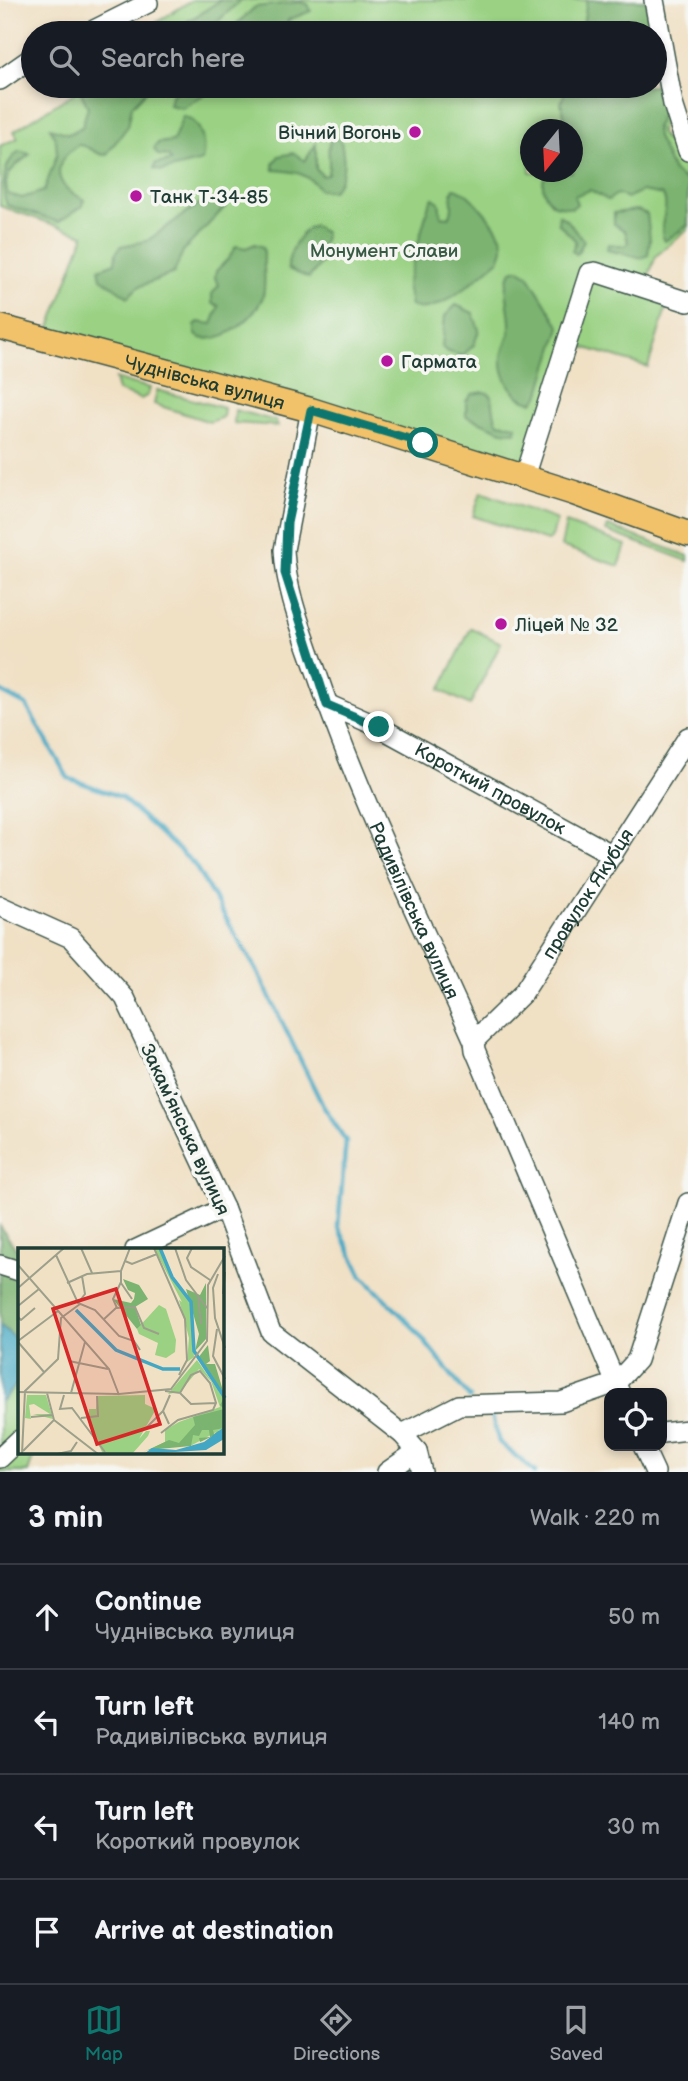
<!DOCTYPE html>
<html lang="en">
<head>
<meta charset="utf-8">
<style>
  body { margin:0; font-family:"Balsamiq Sans",sans-serif; background:#20242c; color:#f1f3f6 }
  .controls { position:absolute; right:21px; bottom:21px; display:grid; overflow:hidden; border-radius:14px; box-shadow:0 4px 10px #0003 }
  .controls button { width:63px; height:63px; display:grid; place-items:center; padding:0; border:0; border-bottom:2px solid #363941; background:#171b24; color:#f1f3f6; font:35px sans-serif }
  .compass { position:absolute; left:520px; top:119px; width:63px; height:63px; border-radius:50%; background:#171b24; box-shadow:0 4px 10px #0003; rotate:198deg }
  .stop { position:absolute; width:21px; height:21px; margin:-16px; border:5px solid #0f766e; border-radius:50%; background:#fff }
  .stop.end { background:#0f766e; border-color:#fff; box-shadow:0 2px 7px #0008 }
  .list { margin:0; padding:0; list-style:none }
  h2 { display:flex; justify-content:space-between; align-items:center; height:91px; margin:0; padding:0 28px; font-size:30px }
  h2 small { font-size:23px; font-weight:400; color:#9ea1a6 }
  .list li { display:grid; grid-template-columns:46px 1fr auto; gap:21px; align-items:center; box-sizing:border-box; height:105px; padding:0 28px; border-top:2px solid #363941 }
  .list b { display:block; font-size:26px; white-space:nowrap }
  .list p { margin:0; font-size:23px; white-space:nowrap; color:#9ea1a6 }
  .list em { font-size:23px; font-style:normal; color:#9ea1a6 }
  .icon { flex:none; width:38px; height:38px; fill:none; stroke:currentColor; stroke-width:2; stroke-linecap:round; stroke-linejoin:round }
  .map { position:relative; flex:none; width:688px; height:1472px; overflow:hidden }
  .search { position:absolute; background:#171b24; box-shadow:0 4px 10px #0003; left:21px; right:21px; top:21px; height:77px; display:flex; align-items:center; gap:18px; box-sizing:border-box; padding:0 24px; border-radius:38px; color:#9ea1a6; font-size:26px }
  .sheet { height:511px; background:#171b24 }
  nav { display:flex; justify-content:space-around; align-items:center; box-sizing:border-box; height:98px; border-top:2px solid #363941; background:#171b24; font-size:19px; color:#9ea1a6 }
  nav a { display:grid; justify-items:center; gap:4px }
  nav .on { color:#0f766e }
  .map>svg:first-child { display:block }
  .green { fill:#9ad183; stroke:#5c875c; stroke-width:2; fill-rule:evenodd }
  .forest { fill:#7bb371; stroke:#4d7852; stroke-width:2 }
  .water { fill:#43a7c3; stroke:#31727c; stroke-width:2 }
  .lines { fill:none; stroke-linecap:round; stroke-linejoin:round }
  .stream { stroke:#43a7c3; stroke-width:4.5 }
  .minor-casing { stroke:#3e554a; stroke-width:22 }
  .major-casing { stroke:#3e554a; stroke-width:27 }
  .minor { stroke:#fff; stroke-width:19 }
  .major { stroke:#f2c26a; stroke-width:24 }
  .route { stroke:#0f766e; stroke-width:9 }
  .poi-dot { fill:#b5179e; stroke:#f6f6f2; stroke-width:2.5 }
  .labels { text-anchor:middle; stroke-width:7; stroke-linejoin:round; paint-order:stroke }
  .poi-label { font-size:19px; fill:#1f3d34; stroke:#f6f6f2; text-anchor:start }
  .park-label { font-size:19px; fill:#385b44; stroke:#f6f6f2 }
  .street-label { font-size:19px; fill:#1f3d34; stroke:#f6f6f2 }
  .inset-river { fill:none; stroke:#43a7c3; stroke-width:3.5 }
  .inset-road { fill:none; stroke:#9c9f8a; stroke-width:2 }
  .view { fill:#d62828; fill-opacity:0.15; stroke:#d62828; stroke-width:3.5 }
  .inset-edge { fill:none; stroke:#1f3d34; stroke-width:3.5 }
</style>
</head>
<body>
<div class="map">
<svg width="688" height="1472" viewBox="0 0 688 1472">
  <rect width="100%" height="100%" fill="#f6f6f2"/>
  <filter id="ink" filterUnits="userSpaceOnUse"><feTurbulence type="fractalNoise" baseFrequency=".0143" numOctaves="2"/><feDisplacementMap in="SourceGraphic" scale="14" xChannelSelector="R" yChannelSelector="G"/><feConvolveMatrix kernelMatrix="1 2 1 2 8 2 1 2 1" color-interpolation-filters="sRGB"/></filter>
  <filter id="wash" filterUnits="userSpaceOnUse"><feTurbulence type="fractalNoise" baseFrequency=".00686" numOctaves="4" result="noise"/><feDisplacementMap in="SourceGraphic" scale="28" xChannelSelector="R" yChannelSelector="G"/><feGaussianBlur stdDeviation="1.57" result="paint"/><feColorMatrix in="noise" values="0 0 0 0 0 0 0 0 0 0 0 0 0 0 0 0 0 1.4 0 .05"/><feComposite in="paint" operator="in"/></filter>
  <g filter="url(#wash)">
    <rect width="100%" height="100%" fill="#f0e0c4"/>
    <!-- green -->
    <g class="green">
      <path d="M192 0H652L667 111 660 132C665 143 676 146 682 157 688 177 688 206 688 229L656 256 647 280 672 289 648 367 583 347 571 350 534 471 49 330 84 235 0 206V146L18 138 14 131 74 93V86H655V33H145L148 28ZM530 130H572V172H530Z"/>
      <polygon points="115,379 150,388 148,395 141,399 118,391"/>
      <polygon points="157,390 224,408 223,417 210,422 154,404"/>
      <polygon points="235,410 276,421 278,426 234,423"/>
      <polygon points="481,492 557,520 551,539 547,541 473,516"/>
      <polygon points="566,523 626,545 619,566 561,546"/>
      <polygon points="608,526 688,556 688,561 606,531"/>
      <polygon points="471,628 501,643 470,705 440,690"/>
      <polygon points="19,1382 19,1453 35,1453 34,1455 28,1472 0,1472 0,1402"/>
    </g>
    <!-- forest -->
    <g class="forest">
      <polygon points="221,0 241,0 205,33 170,33"/>
      <path d="M587 0H651L665 107 656 128 657 137 673 171 688 183V225L665 241C656 226 671 209 663 195L642 191 627 198 617 194 608 200 590 190 574 196 577 204 572 208 554 205C543 195 539 184 547 172H572V130L556 129 565 118 561 103 567 86H655V33H582Z"/>
      <polygon points="300,2 308,4 311,11 288,20 285,33 227,33 255,7"/>
      <path d="M92 86H151L132 106 128 126 106 155C97 156 90 145 78 145 50 164 54 187 84 199L83 206 58 222 7 205C0 187 3 163 19 151L30 154C19 164 0 173 8 194L22 198 44 191 57 154 56 141 50 128 69 134 82 127 88 107 81 93Z"/>
      <polygon points="182,86 237,86 205,94 182,108 169,105 171,96"/>
      <path d="M183 116C202 121 206 143 202 161L162 171 154 169 155 164 171 161 168 156 158 155 154 149 158 143 173 141Z"/>
      <path d="M334 136 341 142C345 160 346 177 332 191L320 190C307 172 295 172 274 170L273 164 279 156 294 153 305 161 316 144V169L323 176 327 175C333 162 323 146 334 136Z"/>
      <path d="M454 188C468 189 500 228 503 243 504 249 501 255 499 260 478 276 437 319 411 306L407 284 429 204 433 198 439 202 441 216 449 217C456 207 448 198 454 188Z"/>
      <polygon points="212,200 226,200 226,206 183,251 174,273 138,287 128,297 101,278 99,269 115,263 116,253 121,246 147,241 197,205"/>
      <polygon points="637,210 647,214 650,240 648,255 642,258 607,250 608,244 625,246 628,242 625,231 614,224 614,213"/>
      <polygon points="559,215 568,221 584,241 577,254 572,251 576,241 558,223"/>
      <path d="M314 226 324 232 325 238 319 254 322 262 309 278 288 269C287 256 300 229 314 226Z"/>
      <path d="M255 244 263 247 264 254C263 267 267 288 262 299 252 320 225 343 200 338L195 334V326L198 322 212 324 219 306 212 303V294L219 285 215 278 216 271 229 258 236 246 246 248Z"/>
      <path d="M518 269 528 275 560 327 539 396 533 402C513 400 500 375 502 356 504 345 511 336 510 324 510 307 501 285 512 271Z"/>
      <polygon points="456,305 473,313 479,330 474,345 462,356 446,351 442,347 445,316"/>
      <path d="M484 392 490 394C495 403 492 414 498 423L517 426 516 432 502 431 466 416V401L472 394Z"/>
      <polygon points="0,1226 19,1253 19,1342 0,1325"/>
    </g>
    <!-- water -->
    <polygon class="water" points="0,1325 19,1342 19,1382 0,1402"/>
    <g class="lines">
      <!-- stream -->
      <g class="stream">
        <polyline points="0,691 26,705 68,778 121,797 194,864 257,971 323,1106 346,1141 338,1226 362,1276 412,1326 470,1398"/>
        <polyline points="485,1410 492,1416 499,1442 535,1472"/>
      </g>
    </g>
  </g>
  <g filter="url(#ink)">
    <g class="lines">
      <!-- minor casing -->
      <g class="minor-casing">
        <g id="minor">
          <polyline points="654,0 673,104 688,151"/>
          <polyline points="88,33 148,3"/>
          <polyline points="0,80 33,57"/>
          <path id="s1" d="M311 410 284 550C286 591 302 630 315 668 358 796 419 918 474 1041L475 1050 620 1393"/>
          <polyline points="524,477 589,273 595,272 688,302"/>
          <path id="s2" d="M327 704 379 727 613 855"/>
          <polyline points="0,906 71,938 125,998 224,1208 271,1332 402,1434 417,1451 422,1472"/>
          <path id="s3" d="M474 1041 523 993 688 737"/>
          <polyline points="135,1250 224,1208"/>
          <polyline points="0,1265 19,1271"/>
          <polyline points="662,1433 688,1430"/>
          <polyline points="402,1434 459,1405 561,1402 616,1383 637,1360 688,1203"/>
          <polyline points="643,1446 655,1472"/>
          <polyline points="0,1458 19,1440"/>
          <polyline points="387,1472 417,1451"/>
        </g>
      </g>
      <!-- major casing -->
      <g class="major-casing">
        <g id="major">
          <path id="s4" d="M0 327 311 410 574 493 688 534"/>
        </g>
      </g>
      <!-- minor -->
      <use href="#minor" class="minor"/>
      <!-- major -->
      <use href="#major" class="major"/>
    </g>
  </g>
  <g class="lines" filter="url(#ink)">
    <!-- route -->
    <polyline class="route" points="379,727 327,705 285,573 287,523 311,410 423,443"/>
  </g>
  <!-- markers -->
  <g class="poi-dot">
    <circle cx="415" cy="132" r="7"/>
    <circle cx="136" cy="196" r="7"/>
    <circle cx="387" cy="361" r="7"/>
    <circle cx="501" cy="624" r="7"/>
  </g>
  <g class="labels">
    <!-- poi labels -->
    <g class="poi-label">
      <text x="401" y="139" text-anchor="end">Вічний Вогонь</text>
      <text x="150" y="203">Танк Т-34-85</text>
      <text x="401" y="368">Гармата</text>
      <text x="515" y="631">Ліцей № 32</text>
    </g>
    <!-- park labels -->
    <g class="park-label">
      <text x="384" y="257">Монумент Слави</text>
    </g>
    <!-- street labels -->
    <g class="street-label">
      <text dy="7" stroke="none"><textPath href="#s4" startOffset="212">Чуднівська вулиця</textPath></text>
      <text dy="7" stroke="none"><textPath href="#s2" startOffset="184">Короткий провулок</textPath></text>
      <text dy="7" stroke="none"><textPath href="#s3" startOffset="187">провулок Якубця</textPath></text>
      <text dy="7" stroke="none"><textPath href="#s1" startOffset="527">Радивілівська вулиця</textPath></text>
      <text transform="translate(186 1129) rotate(65)" y="7">Закамʼянська вулиця</text>
    </g>
  </g>
  <!-- overview -->
  <g transform="translate(18 1248)">
    <rect width="206" height="206" fill="#f0e0c4"/>
    <path d="M136 0 142 1 152 26 173 54 176 109 169 114 171 90 161 52 164 54ZM141 57 148 61 158 92 157 104 148 110 137 107 140 95 121 86 119 81ZM179 112 206 151V180L174 197 135 200 121 206 147 194V182L161 174 202 159 193 133 181 121 162 144 150 146ZM9 147H28L35 171 15 166H32L16 156 11 157 13 171 7 170ZM127 147V156L138 161 121 191 128 183H132L130 188 114 206H85L71 177V161H78L79 148Z" fill="#9ad183"/>
    <path d="M105 31 121 37 130 51 117 59 123 77 119 81 95 51 113 55 116 51 117 45 110 42ZM188 35V91L177 103 181 86 168 41 182 47ZM190 97 192 113 188 116H197L206 146 180 110ZM206 150 207 152 206 180 195 182 196 186 200 183H202L195 188 182 194 181 190 192 189 191 182H184L181 188 175 187 173 198 130 202 151 192 161 195 177 177 175 169 206 161 202 157Z" fill="#7bb371"/>
    <path d="M206 179V191L188 202 126 206 134 200 158 202 186 194Z" fill="#43a7c3"/>
    <path class="inset-river" d="M142 0 154 29 173 54 176 103 207 150M58 62 98 102 145 121H162"/>
    <path class="inset-road" d="M63 0 74 25M112 0 103 23V35L114 51M136 0 167 71 169 112 161 127M157 0 168 32 189 60M174 0 169 10 173 19 192 32M38 7 60 55 77 62 101 88 116 93 122 102M107 13 114 16 139 6M0 17 91 121 101 147M200 26 195 40 197 70 207 100M49 35 69 26 103 23M0 40 46 0M205 46 207 24M180 47 183 76M60 55 67 46 64 28M0 58 21 41M99 60 95 51 103 34M0 69 3 72 17 60M85 72 98 60 117 59 126 80 141 86M199 81 195 108 207 131M0 93 40 63M0 94 26 124M51 113 90 121M0 144 101 146 153 141 189 93 190 37 207 8M53 145 67 94M162 145 173 156 198 155M46 147 42 161 54 160 87 204M13 169 35 167M63 170 80 168 79 148M36 172 80 206M151 176 145 163 152 147M128 180 145 163M143 185 160 172 195 162 198 155 192 135 182 123 173 127 162 145 147 143M5 203 36 172 29 145M4 206 7 143 40 111 43 70 62 56M39 206 53 203 59 194"/>
    <path class="view" d="M98 41 142 176 79 196 35 61Z"/>
    <rect width="206" height="206" class="inset-edge"/>
  </g>
</svg>
<div class="controls">
<button><svg class="icon" aria-label="locate" viewBox="0 0 24 24"><circle cx="12" cy="12" r="6"/><path d="M12 2v4M12 18v4M2 12h4M18 12h4"/></svg></button>
</div>
<svg class="compass" viewBox="-18 -18 36 36"><path d="M0-13l5 13h-10z" fill="#e53935"/><path d="M0 13l5-13h-10z" fill="#9ea1a6"/></svg>
<div class="stop" style="left:423px;top:443px"></div>
<div class="stop end" style="left:379px;top:727px"></div>
<div class="search"><svg class="icon" aria-label="search" viewBox="0 0 24 24"><circle cx="10" cy="10" r="6"/><path d="M15 15l6 6"/></svg>Search here</div>
</div>
<section class="sheet">
<h2>3 min<small>Walk · 220 m</small></h2>
<ul class="list">
<li><svg class="icon" aria-label="ahead" viewBox="0 0 24 24"><path d="M12 20V5M6 11l6-6 6 6"/></svg><div><b>Continue</b><p>Чуднівська вулиця</p></div><em>50 m</em></li>
<li><svg class="icon" aria-label="left" viewBox="0 0 24 24"><path d="M17 20v-9H6M10 6l-5 5 5 5"/></svg><div><b>Turn left</b><p>Радивілівська вулиця</p></div><em>140 m</em></li>
<li><svg class="icon" aria-label="left" viewBox="0 0 24 24"><path d="M17 20v-9H6M10 6l-5 5 5 5"/></svg><div><b>Turn left</b><p>Короткий провулок</p></div><em>30 m</em></li>
<li><svg class="icon" aria-label="arrive" viewBox="0 0 24 24"><path d="M6 21V4h12l-3 4 3 4H6"/></svg><div><b>Arrive at destination</b></div></li>
</ul>
</section>
<nav>
<a class="on"><svg class="icon" aria-label="map" viewBox="0 0 24 24"><path d="M3 6l6-2 6 2 6-2v14l-6 2-6-2-6 2zM9 4v14M15 6v14"/></svg>Map</a>
<a><svg class="icon" aria-label="directions" viewBox="0 0 24 24"><path d="M12 3l9 9-9 9-9-9zM9 14v-3h6M13 9l2 2-2 2"/></svg>Directions</a>
<a><svg class="icon" aria-label="saved" viewBox="0 0 24 24"><path d="M7 4h10v16l-5-4-5 4z"/></svg>Saved</a>
</nav>
</body>
</html>
